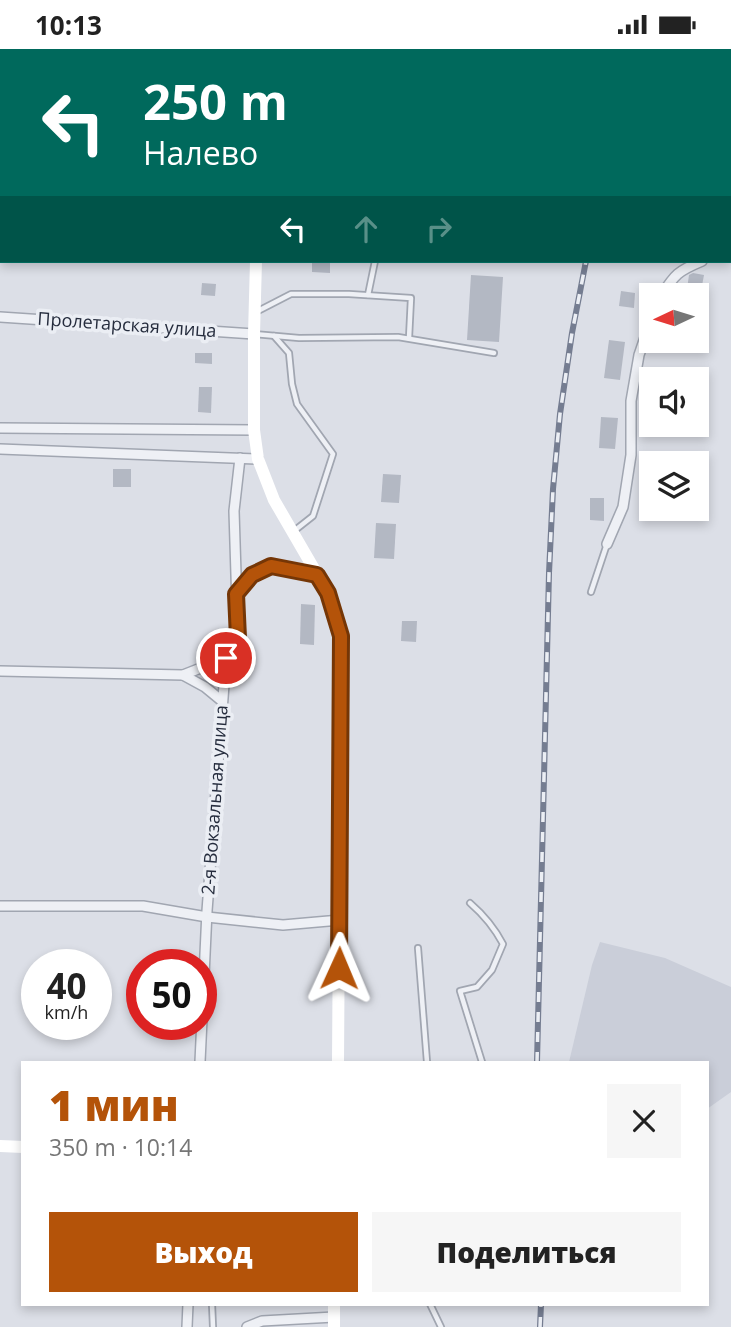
<!DOCTYPE html>
<html lang="ru">
<meta charset="utf-8">
<style>
body{margin:0;font-family:"Open Sans",sans-serif;background:#f6f6f6;color:#222;height:100vh;display:flex;flex-direction:column;font-size:26px;white-space:nowrap}
*{box-sizing:border-box;margin:0}
p{font-size:23px;color:#767676}
.icon{flex:none;width:38px;height:38px;fill:none;stroke:currentColor;stroke-width:2;stroke-linecap:round;stroke-linejoin:round}
.map{position:relative;flex:1;overflow:hidden}
.side{position:absolute;left:21px;top:1012px;width:688px;height:245px;display:flex;flex-direction:column;background:#fff;border-radius:0px;box-shadow:0 4px 10px #0003}
.side>*{flex:none}
.hud{position:absolute;left:0px;top:0px;width:732px;height:214px;box-shadow:0 4px 10px #0003;background:#00695c;color:#fff;overflow:hidden}
.needle{width:46px;rotate:266deg}
.tools{position:absolute;left:639px;top:234px;display:grid;gap:14px}
.tools a{display:grid;place-items:center;width:70px;height:70px;border-radius:0px;background:#fff;box-shadow:0 4px 10px #0003;font-size:35px}
.speed{position:absolute;left:21px;top:900px;display:flex;gap:14px;font-size:35px;font-weight:700;text-align:center}
.speed>*{display:grid;place-content:center;width:91px;height:91px;border-radius:50%;background:#fff;box-shadow:0 4px 10px #0003;line-height:1}
.speed small{font-size:18px;font-weight:400}
.speed .limit{border:10px solid #d22;background:#fff;color:#111}
.pin{position:absolute;display:grid;place-items:center;width:60px;height:60px;color:#fff;margin:-30px;border:4px solid #fff;border-radius:50%;box-shadow:0 2px 7px #0007}
.me{position:absolute;width:77px;margin:-38px;rotate:1deg;stroke-linejoin:round;filter:drop-shadow(0 0 5px #0008)}
.turn{display:flex;align-items:center;gap:24px;height:147px;padding:0 28px;font-size:32px}
.turn .icon{width:91px;height:91px;stroke-width:2.5}
.turn b{display:block;font-size:49px;line-height:60px}
.lanes{display:flex;align-items:center;height:66px;padding:0 28px;background:#0003;justify-content:center;gap:35px;direction:ltr}
.lanes .off{opacity:.35}
.round{display:grid;place-items:center;flex:none;width:74px;height:74px;border-radius:0px;background:#f6f6f6}
.summary{display:flex;align-items:center;justify-content:space-between;height:119px;padding:0 28px}
h1{font-size:42px;font-weight:800;line-height:52px;color:#b45309}
.action{display:flex;gap:14px;margin-top:auto;padding:14px 28px}
.action a{flex:1;height:80px;border-radius:0px;background:#b45309;color:#fff;font-size:28px;font-weight:800;line-height:80px;text-align:center}
.action a+a{background:#f6f6f6;color:#222}
.status{display:flex;justify-content:space-between;align-items:center;height:49px;padding:0 35px;background:#fff;direction:ltr}
.status svg{height:19px;fill:currentColor}
.map>svg:first-child{display:block}
.built{fill:#caced9}
.building{fill:#b3b8c3}
.lines{fill:none;stroke-linecap:round;stroke-linejoin:round}
.lane-casing{stroke:#a1a6b1;stroke-width:8}
.street-casing{stroke:#a1a6b1;stroke-width:12}
.lane{stroke:#eef0f5;stroke-width:4.5}
.street{stroke:#eef0f5;stroke-width:9}
.secondary{stroke:#fff;stroke-width:12}
.rail-casing{stroke:#757d91;stroke-width:6}
.rail{stroke:#ebeef4;stroke-width:3.5;stroke-dasharray:10;stroke-linecap:butt}
.route-casing{stroke:#753606;stroke-width:18}
.route{stroke:#b45309;stroke-width:12}
.labels{text-anchor:middle;stroke-width:7;stroke-linejoin:round;paint-order:stroke}
.street-label{font-size:18px;fill:#252c3d;stroke:#ebeef4}
</style>
<div class="status"><b>10:13</b><svg viewBox="0 0 49 12"><path d="M0 12V9h3v3zM5 12V6h3v6zM10 12V3h3v9zM15 12V0h3v12zM26 1h20v11H26zM47 4h2v5h-2z"/></svg></div>
<div class="map">
<svg width="731" height="1278" viewBox="0 0 731 1278">
<rect width="100%" height="100%" fill="#dcdfe7"/>
<!-- built -->
<path class="built" d="M600,893L665,909L731,938V1043L707,1060V1013H569L592,916Z"/>
<!-- building -->
<g class="building">
<path d="M312,212H330V224L312,223Z"/>
<path d="M693,224L704,226L700,247H686L689,226Z"/>
<path d="M471,226L503,228L499,293L467,291Z"/>
<path d="M202,234L216,235L215,247L201,246Z"/>
<path d="M621,242L635,244L634,259L619,257Z"/>
<path d="M609,291L625,293L620,331L604,329Z"/>
<path d="M195,304H212V315L195,314Z"/>
<path d="M199,338H212L211,364L198,363Z"/>
<path d="M601,368L618,369L615,400L599,399Z"/>
<rect x="113" y="420" width="18" height="18"/>
<path d="M383,425L401,426L399,454L381,453Z"/>
<path d="M590,449H604V472L590,471Z"/>
<path d="M376,474L396,475L394,510L374,509Z"/>
<path d="M301,555L315,556L314,596L300,595Z"/>
<path d="M402,572H417L416,593L401,592Z"/>
</g>
<g class="lines">
<defs>
<g id="lane">
<path d="M368,246L375,212"/>
<path d="M258,262L291,245H349L411,249L409,289"/>
<path d="M254,285L299,289L398,288L494,304"/>
<path d="M274,287L289,304L292,335L297,355L333,405L313,467L294,482"/>
<path d="M591,543L607,495"/>
<path d="M237,545L252,526L271,517L314,525"/>
<path d="M470,854C485,867 494,878 503,895L492,921L477,938L460,942L482,1013"/>
<path d="M418,899L427,1013"/>
<path d="M212,1255L213,1278"/>
<path d="M430,1255L441,1278"/>
</g>
<g id="street">
<path d="M0,48H2"/>
<path d="M0,143H2"/>
<path d="M0,169H2"/>
<path d="M730,189L731,188"/>
<path d="M661,247C675,225 678,222 702,212"/>
<path d="M0,268L254,285"/>
<path d="M0,379L254,381"/>
<path d="M0,400L258,410"/>
<path d="M607,495L623,458L631,406V352L639,306L651,271"/>
<path d="M0,622L183,626L226,609"/>
<path d="M183,626L205,638L222,652"/>
<path d="M0,857H143L207,868L283,876L340,871"/>
<path d="M200,1013L207,862L226,609L238,589L234,462L240,409"/>
<path d="M187,1278L188,1255"/>
<path d="M247,1278L262,1272L334,1268"/>
</g>
</defs>
<!-- lane casing -->
<use href="#lane" class="lane-casing"/>
<!-- street casing -->
<use href="#street" class="street-casing"/>
<!-- lane -->
<use href="#lane" class="lane"/>
<!-- street -->
<use href="#street" class="street"/>
<!-- secondary -->
<g class="secondary">
<path d="M264,2V0"/>
<path d="M256,212L254,285V381L258,410L274,451L328,544L341,587L338,1013"/>
<path d="M0,1097L23,1098"/>
<path d="M334,1278V1255"/>
</g>
<defs>
<g id="rail">
<path d="M653,2L654,0"/>
<path d="M537,1013L549,524L553,440L560,365L572,284L586,212"/>
<path d="M540,1278L541,1255"/>
</g>
</defs>
<!-- rail casing -->
<use href="#rail" class="rail-casing"/>
<!-- rail -->
<use href="#rail" class="rail"/>
</g>
<g class="lines">
<defs>
<path id="route" d="M226,609L238,589L236,545L252,526L271,517L317,526L328,544L341,587L339,919"/>
</defs>
<!-- route casing -->
<use href="#route" class="route-casing"/>
<!-- route -->
<use href="#route" class="route"/>
</g>
<g class="labels">
<!-- street labels -->
<g class="street-label">
<text transform="translate(127 276) rotate(4)" y="6">Пролетарская улица</text>
<text transform="translate(215 751) rotate(-86)" y="6">2-я Вокзальная улица</text>
</g>
</g>
</svg>
<div class="tools">
<a><svg class="needle" viewBox="-14 -14 28 28"><path d="M0-13l5 13h-10z" fill="#e53935"/><path d="M0 13l5-13h-10z" fill="#767676"/></svg></a>
<a><svg class="icon" aria-label="sound" viewBox="0 0 24 24"><path d="M4 9h4l5-4v14l-5-4H4zM17 9q2 3 0 6"/></svg></a>
<a><svg class="icon" aria-label="layers" viewBox="0 0 24 24"><path d="M12 4l9 5-9 5-9-5zM3 14l9 5 9-5"/></svg></a>
</div>
<div class="speed"><div>40<small>km/h</small></div><div class="limit">50</div></div>
<div class="pin" style="left:226px;top:609px;background:#d93025"><svg class="icon" aria-label="arrive" viewBox="0 0 24 24"><path d="M6 21V4h12l-3 4 3 4H6"/></svg></div>
<svg class="me" style="left:339px;top:919px" viewBox="-20 -20 40 40"><path d="M0-17L14 15 0 8-14 15z" fill="#b45309" stroke="#fff" stroke-width="4"/></svg>
<div class="hud">
<div class="turn"><svg class="icon" aria-label="left" viewBox="0 0 24 24"><path d="M17 20v-9H6M10 6l-5 5 5 5"/></svg><div><b>250 m</b>Налево</div></div>
<div class="lanes"><svg class="icon" aria-label="left" viewBox="0 0 24 24"><path d="M17 20v-9H6M10 6l-5 5 5 5"/></svg><svg class="icon off" aria-label="ahead" viewBox="0 0 24 24"><path d="M12 20V5M6 11l6-6 6 6"/></svg><svg class="icon off" aria-label="right" viewBox="0 0 24 24"><path d="M7 20v-9h11M14 6l5 5-5 5"/></svg></div>
</div>
<section class="side">
<div class="summary"><div><h1>1 мин</h1><p>350 m · 10:14</p></div><a class="round"><svg class="icon" aria-label="close" viewBox="0 0 24 24"><path d="M6 6l12 12M18 6L6 18"/></svg></a></div>
<div class="action"><a>Выход</a><a>Поделиться</a></div>
</section>
</div>
